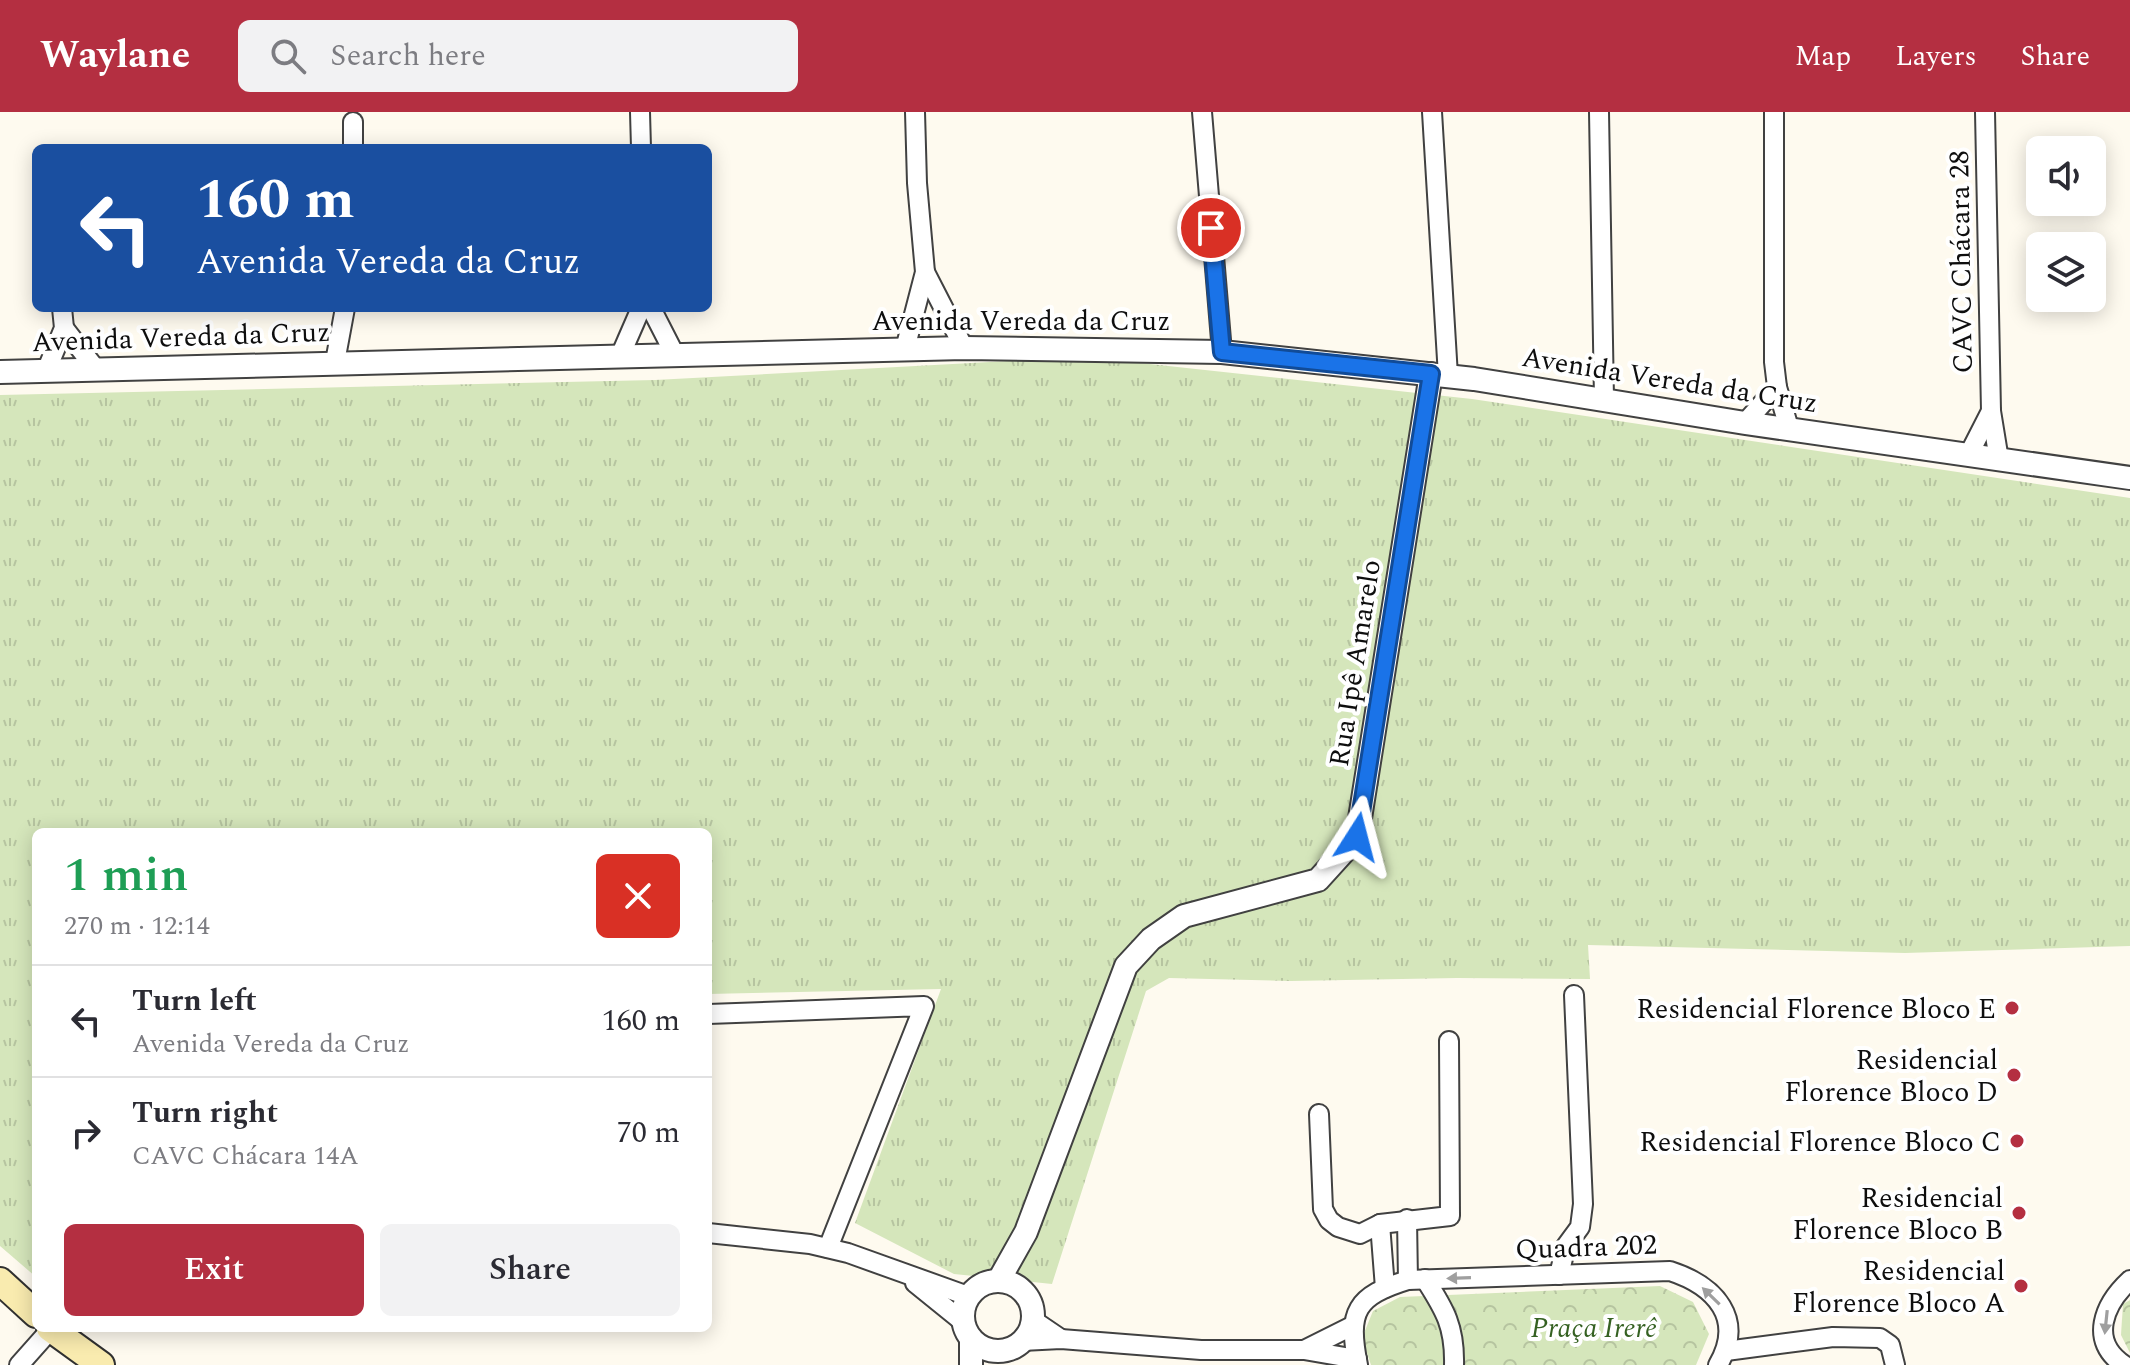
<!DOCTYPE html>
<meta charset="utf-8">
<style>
body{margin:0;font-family:Spectral,serif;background:#f2f2f3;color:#2b2b33;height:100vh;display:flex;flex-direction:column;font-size:30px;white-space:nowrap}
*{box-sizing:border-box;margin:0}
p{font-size:26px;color:#7c7c81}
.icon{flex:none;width:44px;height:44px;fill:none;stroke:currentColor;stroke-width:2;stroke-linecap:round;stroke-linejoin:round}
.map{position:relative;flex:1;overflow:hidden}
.drawer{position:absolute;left:32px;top:716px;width:680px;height:504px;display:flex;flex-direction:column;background:#fff;border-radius:12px;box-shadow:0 4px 20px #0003}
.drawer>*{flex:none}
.guide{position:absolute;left:32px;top:32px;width:680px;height:168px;border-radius:12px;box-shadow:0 4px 20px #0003;background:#1a4fa0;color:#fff;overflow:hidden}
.tools{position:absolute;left:2026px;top:24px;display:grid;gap:16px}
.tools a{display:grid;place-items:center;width:80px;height:80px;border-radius:12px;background:#fff;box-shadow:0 4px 20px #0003;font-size:40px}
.pin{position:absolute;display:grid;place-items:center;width:68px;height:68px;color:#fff;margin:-34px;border:4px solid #fff;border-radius:50%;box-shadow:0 2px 8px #0007}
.me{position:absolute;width:88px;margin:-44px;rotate:9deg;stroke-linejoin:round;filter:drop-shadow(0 0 6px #0008)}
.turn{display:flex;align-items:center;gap:28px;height:168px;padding:0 32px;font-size:36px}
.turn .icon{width:104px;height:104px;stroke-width:2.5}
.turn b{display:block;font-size:56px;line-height:68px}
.round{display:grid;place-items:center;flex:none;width:84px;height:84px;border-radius:12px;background:#f2f2f3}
.headline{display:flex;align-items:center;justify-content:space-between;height:136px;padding:0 32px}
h1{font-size:48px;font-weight:600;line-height:60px;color:#1e9e55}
.cta{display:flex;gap:16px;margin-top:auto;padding:16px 32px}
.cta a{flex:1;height:92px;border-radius:12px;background:#b42f41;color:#fff;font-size:32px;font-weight:600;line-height:92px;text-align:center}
.cta a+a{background:#f2f2f3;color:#2b2b33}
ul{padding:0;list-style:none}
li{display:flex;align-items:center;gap:24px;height:112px;padding:0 32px;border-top:2px solid #e1e1e2}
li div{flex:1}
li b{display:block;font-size:30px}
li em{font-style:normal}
header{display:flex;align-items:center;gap:48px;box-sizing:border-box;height:112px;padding:0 40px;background:#b42f41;color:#fff}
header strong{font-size:38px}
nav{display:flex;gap:44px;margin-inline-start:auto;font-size:28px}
.search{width:560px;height:72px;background:#f2f2f3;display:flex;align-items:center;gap:20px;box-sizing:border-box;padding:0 28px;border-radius:12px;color:#7c7c81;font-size:30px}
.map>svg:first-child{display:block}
.grass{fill:url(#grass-tufts)}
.park{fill:url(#park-crowns)}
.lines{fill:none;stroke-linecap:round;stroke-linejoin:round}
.minor-casing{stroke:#414141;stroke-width:22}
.tertiary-casing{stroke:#414141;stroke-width:26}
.secondary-casing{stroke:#303030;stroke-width:30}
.minor{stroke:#fff;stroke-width:18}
.tertiary{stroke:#fff;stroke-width:22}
.secondary{stroke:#f9ebaf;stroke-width:26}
.oneway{fill:#9f9f9f}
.route-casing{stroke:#114b97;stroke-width:20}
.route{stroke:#1a73e8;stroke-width:14}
.poi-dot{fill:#b42f41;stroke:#fff;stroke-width:3}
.labels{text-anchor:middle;stroke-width:8;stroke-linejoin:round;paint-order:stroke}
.street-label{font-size:28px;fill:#0e0e0e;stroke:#fff}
.poi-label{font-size:28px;fill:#0e0e0e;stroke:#fff;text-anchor:end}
.park-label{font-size:28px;font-style:italic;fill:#356122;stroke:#fff}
</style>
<header>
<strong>Waylane</strong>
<div class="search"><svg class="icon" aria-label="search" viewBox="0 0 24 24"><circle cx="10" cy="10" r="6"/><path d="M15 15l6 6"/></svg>Search here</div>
<nav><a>Map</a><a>Layers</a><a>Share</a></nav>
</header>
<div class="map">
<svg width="2130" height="1253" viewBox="0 0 2130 1253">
<defs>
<pattern id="grass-tufts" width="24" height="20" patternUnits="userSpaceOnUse" patternTransform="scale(2)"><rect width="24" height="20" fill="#d5e6bb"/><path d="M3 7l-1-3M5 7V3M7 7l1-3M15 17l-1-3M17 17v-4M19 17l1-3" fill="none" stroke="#b6c4a0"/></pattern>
<pattern id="park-crowns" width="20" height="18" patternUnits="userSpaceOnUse" patternTransform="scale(2)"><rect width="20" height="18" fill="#d5e6bb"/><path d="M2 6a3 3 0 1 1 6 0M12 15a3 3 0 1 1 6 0" fill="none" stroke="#b6c4a0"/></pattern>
</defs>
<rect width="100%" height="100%" fill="#fefaef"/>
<!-- grass -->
<path class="grass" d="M1085,245L1472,287L2130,386V834L1905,841L1588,833L1590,867L1457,866L1291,869L1169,866L1146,879L1052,1172L954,1162L855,1111L941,877L708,882V720H36V1165L0,1134V283L655,268Z"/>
<!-- park -->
<g class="park">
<path d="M1660,1174L1693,1190L1709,1222L1696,1253H1371L1362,1226L1373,1199L1400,1185Z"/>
<path d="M2130,1188V1241L2121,1223L2123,1192Z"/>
</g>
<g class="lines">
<defs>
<g id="minor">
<path d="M640,0L641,36"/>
<path d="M1202,0L1222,240"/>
<path d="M1432,0L1448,264"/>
<path d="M1599,0L1604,287"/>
<path d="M1774,0V250L1777,275L1789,316"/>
<path d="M1985,0L1991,299L1999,348"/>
<path d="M353,36V10"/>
<path d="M925,160L964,236"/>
<path d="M651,196L674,241"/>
<path d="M64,216L95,256"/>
<path d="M905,237L925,160L917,71L915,0"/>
<path d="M621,242L641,196"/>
<path d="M335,250L345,196"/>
<path d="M47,257L64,216L62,196"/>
<path d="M1745,311L1777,275"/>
<path d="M1968,344L1991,299"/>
<path d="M708,902L924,894L828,1136"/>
<path d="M1319,1002L1323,1097L1329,1108L1338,1115L1360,1122L1380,1112L1450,1104L1449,929"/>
<path d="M1407,1107L1408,1168"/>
<path d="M1380,1112L1385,1176"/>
<path d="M708,1121L810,1132L848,1141L968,1184"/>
<path d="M1559,1163L1566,1134L1580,1115L1583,1092L1574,883"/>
<path d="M1425,1167C1445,1198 1455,1215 1454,1253"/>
<path d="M915,1171L962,1209"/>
<path d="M1033,1208L1061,1227"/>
<path d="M1022,1229L1061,1227L1201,1238H1304L1357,1247"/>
<path d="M1304,1238L1354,1213"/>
<path d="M1726,1239L1833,1225L1880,1226L1890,1233L1895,1253"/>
<path d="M19,1253L51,1217"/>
<path d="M1358,1253C1347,1199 1356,1184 1408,1168L1670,1159C1716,1174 1745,1207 1718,1253"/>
<path d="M2124,1253C2088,1229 2104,1192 2130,1168"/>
</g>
<g id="tertiary">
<path d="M0,260L964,236L1222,240L1474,267L1745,311L2130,366"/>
<path d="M999,1168L1026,1120L1126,854L1151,827L1184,804L1318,768L1357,725L1431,262"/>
<circle cx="998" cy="1204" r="35"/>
<path d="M971,1227V1253"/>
</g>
<g id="secondary">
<path d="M0,1169L36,1202"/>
<path d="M50,1216L101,1253"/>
</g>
</defs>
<!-- minor casing -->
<use href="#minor" class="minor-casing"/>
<!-- tertiary casing -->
<use href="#tertiary" class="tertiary-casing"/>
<!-- secondary casing -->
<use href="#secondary" class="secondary-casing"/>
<!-- minor -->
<use href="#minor" class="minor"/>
<!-- tertiary -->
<use href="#tertiary" class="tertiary"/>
<!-- secondary -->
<use href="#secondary" class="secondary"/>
</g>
<!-- one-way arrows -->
<defs><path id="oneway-solid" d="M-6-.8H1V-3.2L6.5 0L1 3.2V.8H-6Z" transform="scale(2)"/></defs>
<g class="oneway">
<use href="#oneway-solid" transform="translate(1459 1166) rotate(178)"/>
<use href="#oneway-solid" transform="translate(1711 1184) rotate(-136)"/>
<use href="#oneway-solid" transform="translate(2106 1210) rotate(96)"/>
</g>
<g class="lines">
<defs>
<path id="route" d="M1211,116L1222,240L1431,262L1357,725"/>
</defs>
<!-- route casing -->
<use href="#route" class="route-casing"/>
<!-- route -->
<use href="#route" class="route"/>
</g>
<!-- markers -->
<g class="poi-dot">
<circle cx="2012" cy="896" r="8"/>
<circle cx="2014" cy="963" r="8"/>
<circle cx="2017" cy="1029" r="8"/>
<circle cx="2019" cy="1101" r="8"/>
<circle cx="2021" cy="1174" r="8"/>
</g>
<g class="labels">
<!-- street labels -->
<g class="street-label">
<text transform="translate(1960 150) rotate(-91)" y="10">CAVC Chácara 28</text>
<text x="1021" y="218">Avenida Vereda da Cruz</text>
<text transform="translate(181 224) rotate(-2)" y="10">Avenida Vereda da Cruz</text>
<text transform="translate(1670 267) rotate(9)" y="10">Avenida Vereda da Cruz</text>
<text transform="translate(1354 551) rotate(-81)" y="10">Rua Ipê Amarelo</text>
<text transform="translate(1586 1134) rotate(-2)" y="10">Quadra 202</text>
</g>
<!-- poi labels -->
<g class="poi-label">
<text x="1996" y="906">Residencial Florence Bloco E</text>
<text x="1998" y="957">Residencial<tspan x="1998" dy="32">Florence Bloco D</tspan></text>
<text x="2001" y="1039">Residencial Florence Bloco C</text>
<text x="2003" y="1095">Residencial<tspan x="2003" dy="32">Florence Bloco B</tspan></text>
<text x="2005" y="1168">Residencial<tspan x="2005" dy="32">Florence Bloco A</tspan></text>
</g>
<!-- park labels -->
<g class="park-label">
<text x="1594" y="1225">Praça Irerê</text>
</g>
</g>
</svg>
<div class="tools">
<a><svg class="icon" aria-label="sound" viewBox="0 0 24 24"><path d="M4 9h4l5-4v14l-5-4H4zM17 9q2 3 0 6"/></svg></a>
<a><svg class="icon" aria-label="layers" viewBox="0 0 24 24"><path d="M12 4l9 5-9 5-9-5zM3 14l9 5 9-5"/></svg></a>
</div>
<div class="pin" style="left:1211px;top:116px;background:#d93025"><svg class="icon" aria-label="arrive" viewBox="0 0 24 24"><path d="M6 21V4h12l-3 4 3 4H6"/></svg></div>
<svg class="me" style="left:1357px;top:725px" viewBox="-20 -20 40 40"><path d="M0-17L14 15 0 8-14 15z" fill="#1a73e8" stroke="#fff" stroke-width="4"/></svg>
<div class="guide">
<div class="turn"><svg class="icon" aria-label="left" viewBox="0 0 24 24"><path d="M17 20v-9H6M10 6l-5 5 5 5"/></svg><div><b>160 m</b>Avenida Vereda da Cruz</div></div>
</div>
<section class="drawer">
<div class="headline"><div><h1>1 min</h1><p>270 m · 12:14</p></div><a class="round" style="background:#d93025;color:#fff"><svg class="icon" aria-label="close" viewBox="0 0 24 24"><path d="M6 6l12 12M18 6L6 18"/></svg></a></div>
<ul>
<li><svg class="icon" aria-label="left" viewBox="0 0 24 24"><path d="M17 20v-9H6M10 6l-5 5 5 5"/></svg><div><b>Turn left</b><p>Avenida Vereda da Cruz</p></div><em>160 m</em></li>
<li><svg class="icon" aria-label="right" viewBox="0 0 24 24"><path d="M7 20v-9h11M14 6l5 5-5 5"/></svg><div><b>Turn right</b><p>CAVC Chácara 14A</p></div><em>70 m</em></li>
</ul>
<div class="cta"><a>Exit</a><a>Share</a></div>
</section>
</div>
